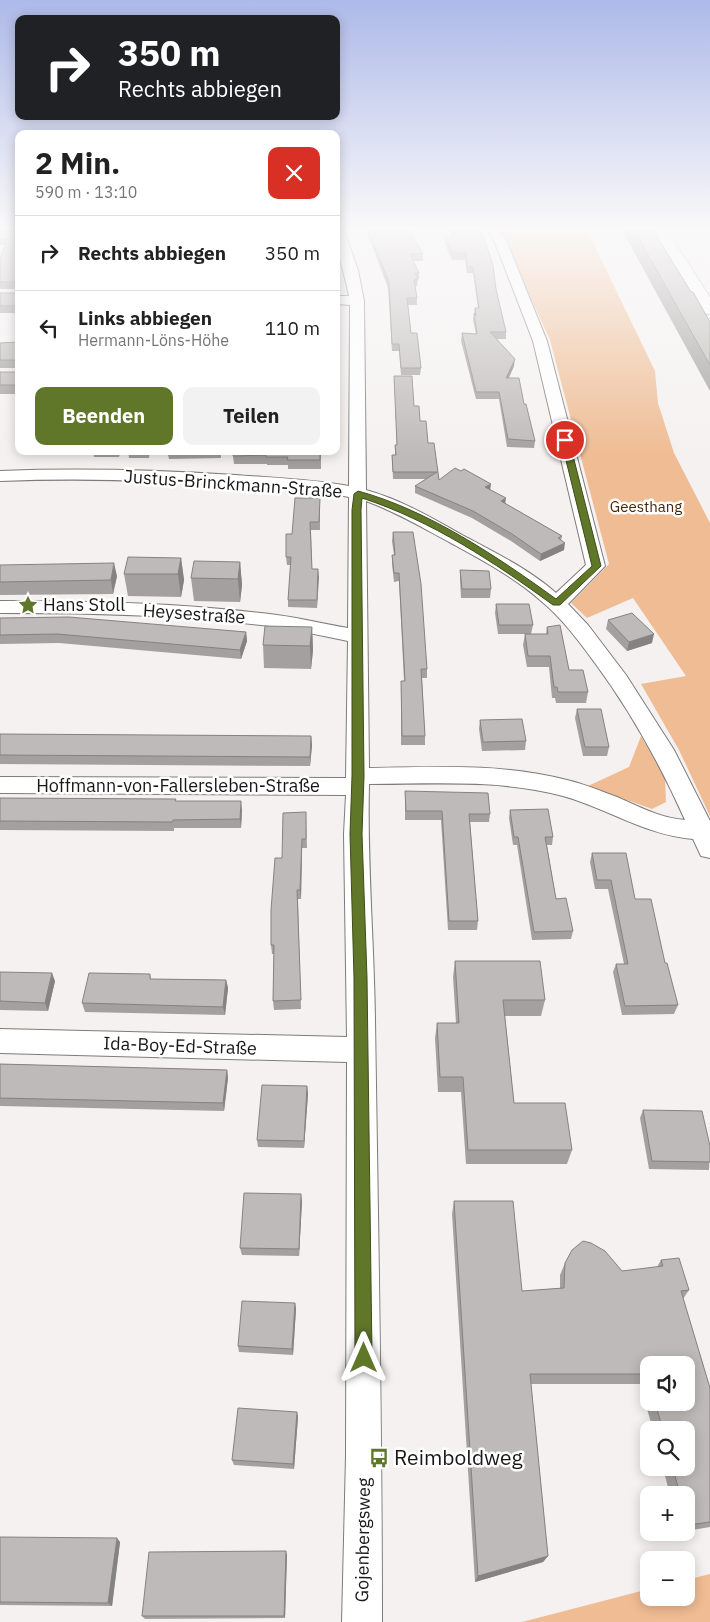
<!DOCTYPE html>
<html lang="de">
<meta charset="utf-8">
<style>
body{margin:0;font-family:"IBM Plex Sans",sans-serif;background:#f2f2f2;color:#222;height:100vh;display:flex;flex-direction:column;font-size:19px;white-space:nowrap}
*{box-sizing:border-box;margin:0}
p{font-size:16px;color:#767676}
.icon{flex:none;width:28px;height:28px;fill:none;stroke:currentColor;stroke-width:2;stroke-linecap:round;stroke-linejoin:round}
.map{position:relative;flex:1;overflow:hidden}
.sheet{position:absolute;left:15px;top:130px;width:325px;height:325px;display:flex;flex-direction:column;background:#fff;border-radius:10px;box-shadow:0 2px 12px #0003}
.sheet>*{flex:none}
.hud{position:absolute;left:15px;top:15px;width:325px;height:105px;border-radius:10px;box-shadow:0 2px 12px #0003;background:#202124;color:#fff;overflow:hidden}
.buttons{position:absolute;left:640px;top:1356px;display:grid;gap:10px}
.buttons a{display:grid;place-items:center;width:55px;height:55px;border-radius:10px;background:#fff;box-shadow:0 2px 12px #0003;font-size:25px}
.pin{position:absolute;display:grid;place-items:center;width:42px;height:42px;color:#fff;margin:-21px;border:2px solid #fff;border-radius:50%;box-shadow:0 1px 5px #0007}
.me{position:absolute;width:55px;margin:-28px;rotate:0deg;stroke-linejoin:round;filter:drop-shadow(0 0 4px #0008)}
.turn{display:flex;align-items:center;gap:18px;height:105px;padding:0 20px;font-size:22px}
.turn .icon{width:65px;height:65px;stroke-width:2.5}
.turn b{display:block;font-size:35px;line-height:42px}
.round{display:grid;place-items:center;flex:none;width:52px;height:52px;border-radius:10px;background:#f2f2f2}
.overview{display:flex;align-items:center;justify-content:space-between;height:85px;padding:0 20px}
h1{font-size:30px;font-weight:700;line-height:38px}
.action{display:flex;gap:10px;margin-top:auto;padding:10px 20px}
.action a{flex:1;height:58px;border-radius:10px;background:#607729;color:#fff;font-size:20px;font-weight:700;line-height:58px;text-align:center}
.action a+a{background:#f2f2f2;color:#222}
ul{padding:0;list-style:none}
li{display:flex;align-items:center;gap:15px;height:75px;padding:0 20px;border-top:1px solid #e0e0e0}
li div{flex:1}
li b{display:block;font-size:19px}
li em{font-style:normal}
.map>svg:first-child{display:block}
.green{fill:#efbc93}
.lines{fill:none;stroke-linecap:round;stroke-linejoin:round}
.street-casing{stroke:#7f7b7b;stroke-width:2}
.secondary-casing{stroke:#7f7b7b;stroke-width:1}
.street{fill:#fff;fill-rule:evenodd}
.secondary{fill:#fff;fill-rule:evenodd}
.wall{fill:#a3a09f;fill-rule:evenodd}
.shaded-wall{fill:#858282}
.building{fill:#bebab9;stroke:#858282}
.route{fill:#607729;stroke:#3e4d1b}
.labels{text-anchor:middle;stroke-width:5;stroke-linejoin:round;paint-order:stroke}
.far-park-label{font-size:15px;fill:#472708;stroke:#fff}
.street-label{font-size:18px;fill:#191717;stroke:#fff}
.poi-label{font-size:18px;fill:#191717;stroke:#fff;text-anchor:start}
.near-poi-label{font-size:21px;fill:#191717;stroke:#fff;text-anchor:start}
</style>
<div class="map">
<svg width="710" height="1622" viewBox="0 0 710 1622">
<rect width="100%" height="100%" fill="#f5f1f1"/>
<!-- green -->
<g class="green">
<path d="M500,230H587L655,371L658,403L674,453L710,523V816L679,750L641,684L686,676L633,598L587,618L571,603L609,564L550,340Z"/>
<path d="M641,736L665,778L666,802L652,809L588,786L629,767Z"/>
<path d="M710,1574V1622H522L649,1589V1598H686V1580Z"/>
</g>
<g class="lines">
<defs>
<g id="street">
<path d="M0,230H19V236L0,237Z"/>
<path d="M336,230H344L358,270L364,301L366,490C402,500 432,518 464,536C496,553 529,569 556,593L586,565L533,341L494,240L488,230H500L506,240L547,341L605,566L568,604L588,625L626,675L674,750L710,821V858L701,856L693,839C645,835 609,809 563,796C500,779 434,784 369,784C367,863 374,941 375,1020C378,1221 382,1421 382,1622H342L346,1456L347,1062L0,1053V1029L347,1037L344,834L346,795L0,793V777L346,778L348,641C324,636 300,631 277,627C185,615 93,613 0,613V601C93,601 185,603 277,615C301,618 324,624 348,628L349,497C311,489 273,488 235,486C157,480 79,478 0,481V471C79,468 157,470 235,475C273,478 311,479 349,486L350,305L336,304V296H349C345,275 336,252 336,230ZM366,501C396,512 423,528 451,543C482,560 514,577 540,600C562,618 578,640 595,663C631,712 660,764 685,820C660,818 640,807 617,797C601,791 584,784 567,780C500,763 438,767 369,768Z"/>
</g>
<path id="secondary" d="M653,230H667L710,297V315L704,313L702,310Z"/>
</defs>
<!-- street casing -->
<use href="#street" class="street-casing"/>
<!-- secondary casing -->
<use href="#secondary" class="secondary-casing"/>
<!-- street -->
<use href="#street" class="street"/>
<!-- secondary -->
<use href="#secondary" class="secondary"/>
</g>
<!-- wall -->
<g class="wall">
<path d="M366,230H409L423,254V261H413L419,273V279H418L417,286H415L417,298V305H408L411,333L421,368L420,375H401L399,351H392L388,288Z"/>
<path d="M449,230H479L496,289L506,332V339H497L514,366L509,378L524,404L535,441L534,448L507,447L499,399H476L461,341L462,333L476,334L473,320L474,313V314L475,308H478L473,273H467L465,260H452L445,244V238L450,237L451,235Z"/>
<path d="M622,230H653L691,292L710,322V391Z"/>
<path d="M18,232L19,289H0V259L5,245H0V236Z"/>
<rect x="0" y="293" width="19" height="20"/>
<path d="M19,342V394H0V372H18V368H0V343Z"/>
<path d="M394,376L414,406L428,443L439,480L490,490L506,504L562,536L561,540L564,550L540,561L511,541L472,518L415,493V486L426,479H393L392,455H395V445H397Z"/>
<path d="M93,451H121L119,457H94Z"/>
<path d="M128,451H150L149,458H129Z"/>
<path d="M167,451H221V458L169,459Z"/>
<path d="M321,451V469H288V465H267V464H234L233,456Z"/>
<path d="M320,506V530H311L312,569H318L317,608L288,607V600L291,565H287L286,557L292,534Z"/>
<path d="M393,532L427,669V678H422L425,736V745H401V681H404L399,581L394,582L392,564V555H394L392,541Z"/>
<path d="M181,558L184,580L181,597L128,596L124,574Z"/>
<path d="M240,562L242,585L240,602L194,601L191,578Z"/>
<path d="M0,565L117,576L113,594L0,595Z"/>
<path d="M460,570L491,589L490,598H461L460,579Z"/>
<path d="M496,604L533,625L531,634H498L495,613Z"/>
<path d="M0,618L246,632L247,641L241,659L59,643L0,644Z"/>
<path d="M608,620L652,643L627,651L606,629Z"/>
<path d="M312,627L313,650L311,669L264,668L263,645Z"/>
<path d="M547,627L569,670L588,692L586,703H556L555,698H552L549,667H527L523,645L525,634H546Z"/>
<path d="M577,709L609,747L607,756H583L575,718Z"/>
<path d="M480,720L526,741L525,750L482,751L479,729Z"/>
<path d="M0,734L311,736L312,745L310,766L0,764Z"/>
<path d="M405,791L490,814L489,822H470L478,921L477,930H448L441,820H405Z"/>
<path d="M0,798L176,801L242,810L241,828H174V831L0,830Z"/>
<path d="M510,810L553,837L552,845H547L556,899L573,931L571,939L532,940L517,845H513L509,818Z"/>
<path d="M306,812L307,848H302L301,899H298L301,1009L274,1010L273,1001L274,954H272L271,945L282,858Z"/>
<path d="M592,853L635,899L665,963L678,1005L674,1014L622,1015L613,972L616,964H624L608,889H595L590,862Z"/>
<path d="M455,961L545,1000L541,1016H505L514,1103L572,1150L567,1164H466L461,1092H438L435,1038L437,1023H456L453,977Z"/>
<path d="M0,972L55,981L48,1011L0,1010Z"/>
<path d="M150,974L151,979L226,980L228,988L225,1015L85,1012L82,1003Z"/>
<path d="M0,1064L227,1070L228,1078L224,1111L0,1106Z"/>
<path d="M307,1086L308,1094L304,1148L258,1147L257,1140Z"/>
<path d="M643,1110L710,1146L709,1170L649,1169L640,1118Z"/>
<path d="M302,1201L299,1256L242,1255L240,1248Z"/>
<path d="M454,1201L522,1291L560,1288V1275L565,1263L622,1271L657,1267L661,1260L689,1290L683,1299L710,1388V1527L686,1531V1495H670L663,1468H686V1430H653L640,1384H531L548,1556L543,1562L475,1582L452,1214ZM649,1365L686,1402H649Z"/>
<path d="M295,1303L296,1309L293,1355L239,1352L238,1346Z"/>
<path d="M297,1412L298,1417L294,1469L234,1465L232,1460Z"/>
<path d="M0,1537L120,1542L112,1606L0,1605Z"/>
<path d="M287,1555L285,1618L145,1619L142,1616Z"/>
</g>
<!-- shaded-wall -->
<g class="shaded-wall">
<path d="M515,359L514,366L505,385L506,378Z"/>
<path d="M491,484L490,491L485,487Z"/>
<path d="M506,498L505,505L501,501Z"/>
<path d="M565,543L564,550L540,561L541,554Z"/>
<path d="M181,558L184,580L181,597L178,574Z"/>
<path d="M240,562L242,585L240,602L238,579Z"/>
<path d="M114,563L117,576L113,594L111,580Z"/>
<path d="M318,569L319,577L317,608V600Z"/>
<path d="M312,627L313,650L311,669L310,646Z"/>
<path d="M246,632L247,641L241,659L240,650Z"/>
<path d="M654,634L652,643L627,651L629,642Z"/>
<path d="M311,736L312,745L310,766V757Z"/>
<path d="M241,801L242,810L241,828L240,819Z"/>
<path d="M302,839V848L301,899L300,890Z"/>
<path d="M52,973L55,981L48,1011L45,1003Z"/>
<path d="M226,980L228,988L225,1015L223,1007Z"/>
<path d="M227,1070L228,1078L224,1111L223,1103Z"/>
<path d="M307,1086L308,1094L304,1148V1141Z"/>
<path d="M301,1194L302,1201L299,1256V1249Z"/>
<path d="M295,1303L296,1309L293,1355L292,1349Z"/>
<path d="M297,1412L298,1417L294,1469L293,1464Z"/>
<path d="M117,1538L120,1542L112,1606L108,1603Z"/>
<path d="M286,1551L287,1555L285,1618L284,1616Z"/>
<path d="M548,1556L543,1562L475,1582L478,1576Z"/>
</g>
<!-- building -->
<g class="building">
<path d="M368,230H409L423,254H410L419,273H415L418,279L414,280L417,298H407L411,333H417L421,368H401L399,344H392L389,282Z"/>
<path d="M453,230H479L484,238L493,265L496,289L506,332H490L515,359L506,378H519L524,404H526L535,441L508,439L499,392H476L462,333L477,334L474,313L476,316L475,308H479L473,267H467L466,253H453L445,238L452,237L451,235L456,234Z"/>
<path d="M634,230H653L691,292H693L710,322V365Z"/>
<path d="M19,231V282H0V259L7,239H0V236L2,232H18Z"/>
<rect x="0" y="293" width="19" height="13"/>
<path d="M19,342V385H0V372H18V360H0V343Z"/>
<path d="M394,376H412L414,406H419L420,421H426L428,443H434L439,480L455,468L461,471L464,469L491,484L485,487L506,498L501,501L562,536L558,538L565,543L541,554L512,534L473,511L415,486L437,472H393L392,455H396L395,445H397Z"/>
<path d="M234,451H320V460H287L288,457H266V455L233,456Z"/>
<path d="M295,498H320L319,522H310L312,569H318L317,600H288L291,557H286V534H292Z"/>
<path d="M393,532H413L421,584L427,669H421L425,736H402L401,681H405L399,573H394L392,555H395Z"/>
<path d="M128,557L181,558L178,574H124Z"/>
<path d="M194,561L240,562L238,579L191,578Z"/>
<path d="M114,563L111,580L0,582V565Z"/>
<path d="M460,570L489,571L491,589H462Z"/>
<path d="M496,604H529L533,625H499Z"/>
<path d="M632,613L654,634L629,642L608,620Z"/>
<path d="M69,617L246,632L240,650L57,634L0,635V618Z"/>
<path d="M560,625L569,670H583L588,692H558L557,687H554L550,656H528L525,634H548L547,627Z"/>
<path d="M265,626L312,627L310,646L263,645Z"/>
<path d="M577,709H601L609,747H585Z"/>
<path d="M522,719L526,741L483,742L480,720Z"/>
<path d="M0,734L311,736L310,757L0,755Z"/>
<path d="M405,791L488,793L490,814H469L478,921H449L442,811H406Z"/>
<path d="M0,798L176,799L175,801H241L240,819L173,820L172,822L0,821Z"/>
<path d="M548,809L553,837H545L556,899L566,898L573,931L534,932L518,837H514L510,810Z"/>
<path d="M306,812V839H302L300,890H297L301,1000L273,1001L274,945H271V910L275,858H282L283,813Z"/>
<path d="M592,853H626L635,899H651L665,963H667L678,1005L625,1006L616,964H628L611,880H597Z"/>
<path d="M455,961H540L545,1000H503L514,1103H565L572,1150H468L463,1077H440L437,1023H459Z"/>
<path d="M0,972L52,973L45,1003L0,1001Z"/>
<path d="M89,973L150,974V979L226,980L223,1007L82,1003Z"/>
<path d="M0,1064L227,1070L223,1103L0,1098Z"/>
<path d="M262,1085L307,1086L304,1141L257,1140Z"/>
<path d="M643,1110L702,1111L710,1146V1162L652,1161Z"/>
<path d="M244,1193L301,1194L299,1249L240,1248Z"/>
<path d="M454,1201H513L522,1291L564,1288L565,1263L572,1250L583,1241L591,1243L605,1251L622,1271L663,1266L661,1260L679,1258L689,1290L681,1291L710,1388V1522L688,1525L686,1517V1495H680L673,1468H686V1430H663L655,1402H686V1365H649V1379L647,1374H530L548,1556L478,1576Z"/>
<path d="M242,1301L295,1303L292,1349L238,1346Z"/>
<path d="M238,1408L297,1412L293,1464L232,1460Z"/>
<path d="M0,1537L117,1538L108,1603L0,1602Z"/>
<path d="M286,1551L284,1616H142L149,1552Z"/>
</g>
<!-- sky -->
<linearGradient id="sky" x2="0" y2="1"><stop stop-color="#adb9e8"/><stop offset="0.5" stop-color="#faf9f9"/><stop offset="1" stop-color="#faf9f9" stop-opacity="0"/></linearGradient>
<rect width="710" height="457" fill="url(#sky)"/>
<!-- route -->
<path class="route" d="M563,438L569,440L601,566L560,605H553C494,562 432,521 362,498L361,510L364,776L362,834L367,978L372,1358L369,1363L364,1366L358,1363L355,1358L354,978L350,834L352,776V510L354,494L358,491C428,510 498,557 556,599L592,566L561,440Z"/>
<!-- icons -->
<defs>
<symbol id="sight-bare" viewBox="-9 -9 18 18"><path d="M0-6L1.8-2.2L6-1.7L2.9 1.2L3.7 5.4L0 3.3L-3.7 5.4L-2.9 1.2L-6-1.7L-1.8-2.2Z" fill="#607729" stroke="#fff" stroke-width="2.5" paint-order="stroke"/></symbol>
<symbol id="bus-bare" viewBox="-9 -9 18 18"><path d="M-5-6H5V4H4V6H2V4H-2V6H-4V4H-5ZM-3.5-4V0h7V-4ZM-3.5 1.2v1.5H-2V1.2ZM2 1.2v1.5H3.5V1.2Z" fill="#607729" stroke="#fff" stroke-width="2.5" paint-order="stroke"/></symbol>
</defs>
<g fill-rule="evenodd">
<use href="#sight-bare" x="14" y="591" width="28" height="28"/>
<use href="#bus-bare" x="365" y="1444" width="28" height="28"/>
</g>
<g class="labels">
<!-- far-park labels -->
<g class="far-park-label">
<text x="646" y="512">Geesthang</text>
</g>
<!-- street labels -->
<g class="street-label">
<text transform="translate(233 484) rotate(4)" y="6">Justus-Brinckmann-Straße</text>
<text transform="translate(194 614) rotate(4)" y="6">Heysestraße</text>
<text x="178" y="792">Hoffmann-von-Fallersleben-Straße</text>
<text transform="translate(180 1046) rotate(2)" y="6">Ida-Boy-Ed-Straße</text>
<text transform="translate(363 1540) rotate(-89)" y="6">Gojenbergsweg</text>
</g>
<!-- poi labels -->
<g class="poi-label">
<text x="43" y="611">Hans Stoll</text>
</g>
<!-- near-poi labels -->
<g class="near-poi-label">
<text x="394" y="1465">Reimboldweg</text>
</g>
</g>
</svg>
<div class="buttons">
<a><svg class="icon" aria-label="sound" viewBox="0 0 24 24"><path d="M4 9h4l5-4v14l-5-4H4zM17 9q2 3 0 6"/></svg></a>
<a><svg class="icon" aria-label="search" viewBox="0 0 24 24"><circle cx="10" cy="10" r="6"/><path d="M15 15l6 6"/></svg></a>
<a>+</a>
<a>−</a>
</div>
<div class="pin" style="left:565px;top:440px;background:#d93025"><svg class="icon" aria-label="arrive" viewBox="0 0 24 24"><path d="M6 21V4h12l-3 4 3 4H6"/></svg></div>
<svg class="me" style="left:364px;top:1358px" viewBox="-20 -20 40 40"><path d="M0-17L14 15 0 8-14 15z" fill="#607729" stroke="#fff" stroke-width="4"/></svg>
<div class="hud">
<div class="turn"><svg class="icon" aria-label="right" viewBox="0 0 24 24"><path d="M7 20v-9h11M14 6l5 5-5 5"/></svg><div><b>350 m</b>Rechts abbiegen</div></div>
</div>
<section class="sheet">
<div class="overview"><div><h1>2 Min.</h1><p>590 m · 13:10</p></div><a class="round" style="background:#d93025;color:#fff"><svg class="icon" aria-label="close" viewBox="0 0 24 24"><path d="M6 6l12 12M18 6L6 18"/></svg></a></div>
<ul>
<li><svg class="icon" aria-label="right" viewBox="0 0 24 24"><path d="M7 20v-9h11M14 6l5 5-5 5"/></svg><div><b>Rechts abbiegen</b></div><em>350 m</em></li>
<li><svg class="icon" aria-label="left" viewBox="0 0 24 24"><path d="M17 20v-9H6M10 6l-5 5 5 5"/></svg><div><b>Links abbiegen</b><p>Hermann-Löns-Höhe</p></div><em>110 m</em></li>
</ul>
<div class="action"><a>Beenden</a><a>Teilen</a></div>
</section>
</div>
